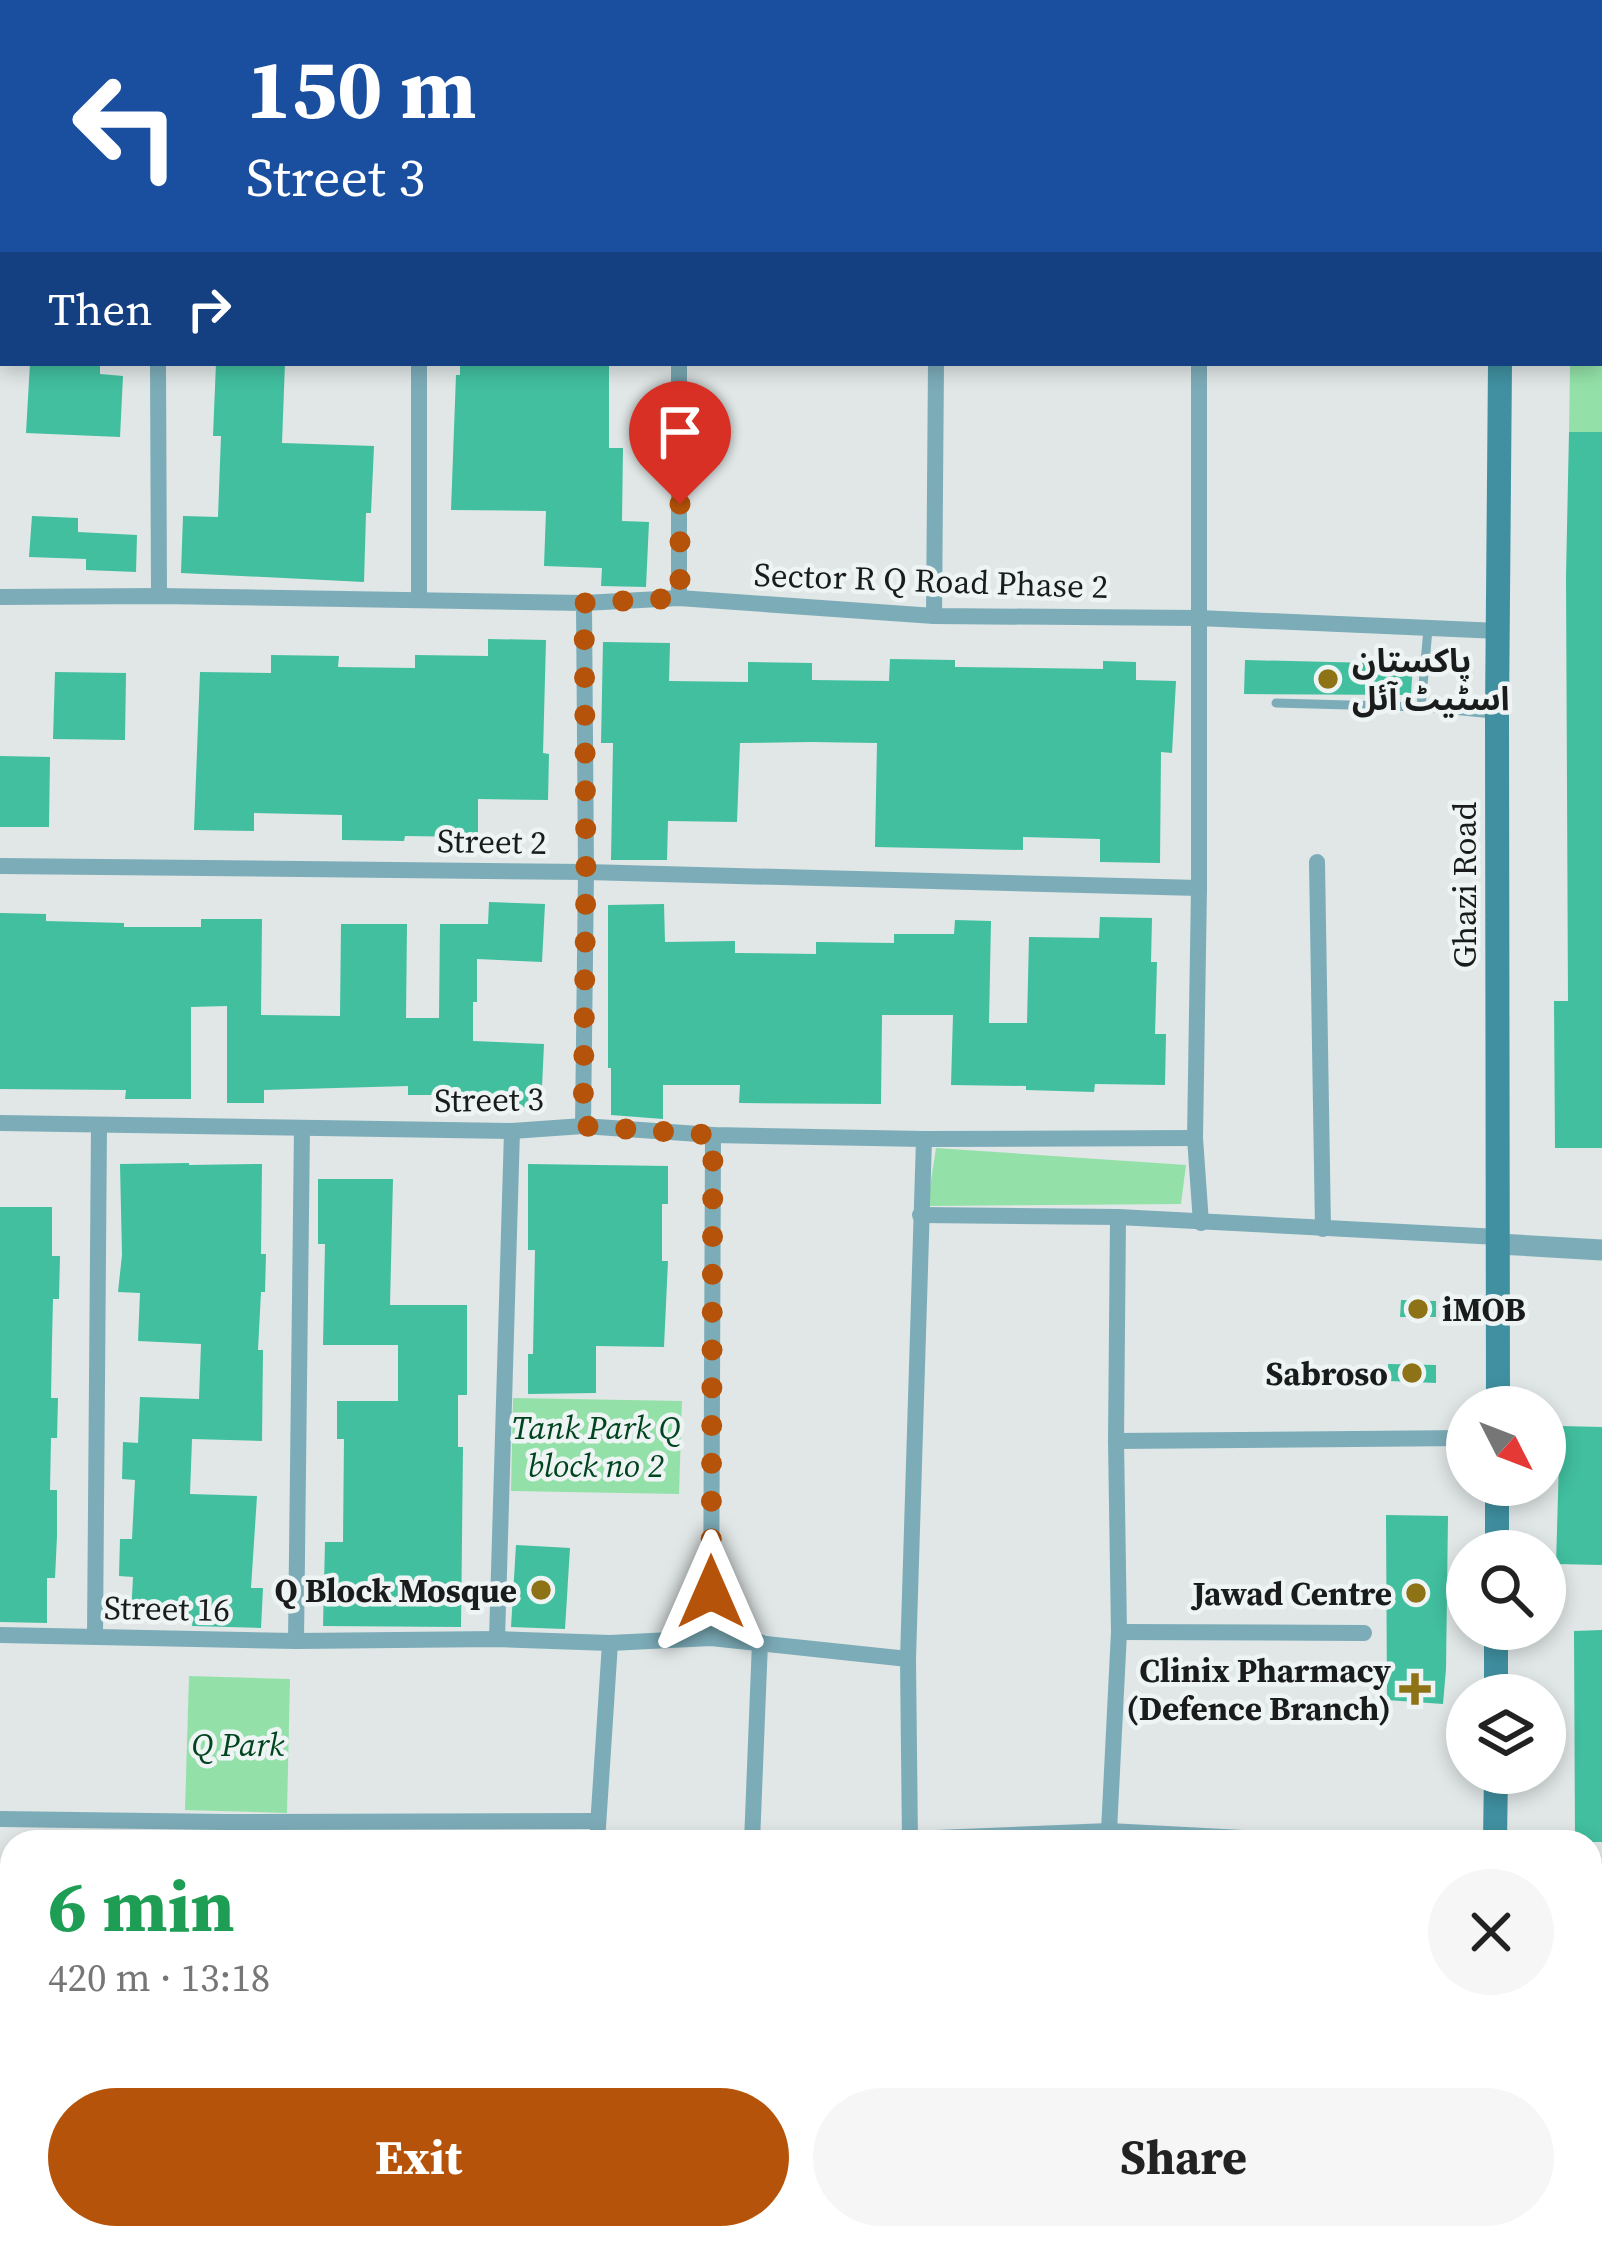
<!DOCTYPE html>
<meta charset="utf-8">
<style>
body{margin:0;font-family:"Source Serif 4","Noto Sans Arabic",serif;background:#f6f6f6;color:#222;height:100vh;display:flex;flex-direction:column;font-size:45px;white-space:nowrap}
*{box-sizing:border-box;margin:0}
p{font-size:39px;color:#767676}
.icon{flex:none;width:66px;height:66px;fill:none;stroke:currentColor;stroke-width:2;stroke-linecap:round;stroke-linejoin:round}
.map{position:relative;flex:1;overflow:hidden}
.side{position:absolute;left:0px;top:1830px;width:1602px;height:420px;display:flex;flex-direction:column;background:#fff;border-radius:36px 36px 0 0;box-shadow:0 6px 18px #0003}
.side>*{flex:none}
.banner{position:absolute;left:0px;top:0px;width:1602px;height:366px;box-shadow:0 6px 18px #0003;background:#1a4fa0;color:#fff;overflow:hidden}
.needle{width:78px;rotate:132deg}
.tools{position:absolute;left:1446px;top:1386px;display:grid;gap:24px}
.tools a{display:grid;place-items:center;width:120px;height:120px;border-radius:50%;background:#fff;box-shadow:0 6px 18px #0003;font-size:60px}
.pin{position:absolute;display:grid;place-items:center;width:102px;height:102px;color:#fff;margin:-123px -51px;border-radius:50% 50% 50% 0;rotate:-45deg;box-shadow:0 0 12px #0007}
.pin .icon{rotate:45deg}
.me{position:absolute;width:132px;margin:-66px;rotate:0deg;stroke-linejoin:round;filter:drop-shadow(0 0 9px #0008)}
.turn{display:flex;align-items:center;gap:42px;height:252px;padding:0 48px;font-size:54px}
.turn .icon{width:156px;height:156px;stroke-width:2.5}
.turn b{display:block;font-size:84px;line-height:102px}
.then{display:flex;align-items:center;height:114px;padding:0 48px;background:#0003;gap:24px;font-size:45px}
.round{display:grid;place-items:center;flex:none;width:126px;height:126px;border-radius:63px;background:#f6f6f6}
.head{display:flex;align-items:center;justify-content:space-between;height:204px;padding:0 48px}
h1{font-size:72px;font-weight:700;line-height:90px;color:#1e9e55}
.button{display:flex;gap:24px;margin-top:auto;padding:24px 48px}
.button a{flex:1;height:138px;border-radius:72px;background:#b45309;color:#fff;font-size:48px;font-weight:700;line-height:138px;text-align:center}
.button a+a{background:#f6f6f6;color:#222}
.map>svg:first-child{display:block}
.green{fill:#93e1a8}
.building{fill:#41bf9f}
.lines{fill:none;stroke-linecap:round;stroke-linejoin:round}
.service{stroke:#7cacb8;stroke-width:9}
.minor{stroke:#7cacb8;stroke-width:16}
.tertiary{stroke:#7cacb8;stroke-width:21}
.secondary{stroke:#4090a1;stroke-width:24}
.route{stroke:#b45309;stroke-width:21;stroke-dasharray:0 37.8}
.poi-dot{fill:#8e7216;stroke:#edf4f3;stroke-width:4.5}
.labels{text-anchor:middle;stroke-width:9;stroke-linejoin:round;paint-order:stroke}
.street-label{font-size:33px;fill:#1a1c1c;stroke:#edf4f3}
.poi-label{font-size:33px;font-weight:bold;fill:#1a1c1c;stroke:#edf4f3;text-anchor:end}
.park-label{font-size:33px;font-style:italic;fill:#00451f;stroke:#edf4f3}
</style>
<div class="map">
<svg width="1602" height="2250" viewBox="0 0 1602 2250">
<rect width="100%" height="100%" fill="#e0e7e6"/>
<!-- green -->
<g class="green">
<path d="M1570,365H1602V432H1569Z"/>
<path d="M936,1148L1186,1165L1181,1204L927,1206Z"/>
<path d="M513,1398L682,1401L679,1494L511,1491Z"/>
<path d="M189,1676L290,1679L287,1813L185,1810Z"/>
</g>
<!-- building -->
<g class="building">
<path d="M30,363H100V374L123,376L120,437L26,433Z"/>
<path d="M216,363H285L282,443L374,446L371,513H366L364,582L181,573L183,516L218,517L221,436H213Z"/>
<path d="M460,363H609V448H623L622,521L649,522L646,587L601,586L602,568L544,566L546,511L451,510L456,375H460Z"/>
<path d="M1569,432H1602V1148H1555L1554,1001H1568L1566,576Z"/>
<path d="M32,516L78,518V532L137,535L136,572L86,570V559L29,557Z"/>
<path d="M488,639L546,640L543,753L549,754L548,800L478,799V837L405,836L404,841L342,840V815L254,813V831L194,830L200,672L271,673V655L339,656L338,667L415,668V655L488,656Z"/>
<path d="M603,642L670,643L669,681L748,682V662L812,663V680L889,681L890,659L955,660V667L1103,669V661L1136,662V680L1176,681L1172,753L1161,752L1160,863L1100,862V839L1023,837V850L875,847L877,743L811,742L740,743L737,822L668,821L667,860H611L613,743H601Z"/>
<path d="M1245,660L1413,664L1411,695L1244,694Z"/>
<path d="M55,672L126,673L125,740L53,739Z"/>
<path d="M0,756L50,757L49,827H0Z"/>
<path d="M489,902L545,904L542,962L477,959V1002H473V1041L544,1044L541,1108L479,1105V1095H408V1086L264,1090V1103H227V1006L191,1007V1099H125L126,1090L0,1089V913L46,914V921L124,923V927H201V919H262L261,1015L340,1016L341,924H407L406,1018H439L440,924H488Z"/>
<path d="M664,904L665,942L735,941V953L816,954V942L894,943V934H954L955,920L991,921L989,1023H1027L1029,937L1099,938L1100,917L1152,918L1151,962H1157L1155,1034H1166L1165,1085L1095,1084L1094,1092L1026,1090V1086L951,1085L953,1015H882L881,1104L739,1103L740,1085H663V1119L611,1115V1068H608V905Z"/>
<path d="M189,1163V1165L262,1164L261,1254H266L265,1292H261L258,1350H263L262,1441L192,1439L190,1494L257,1496L251,1588H263L261,1628L192,1626L193,1617L131,1615L133,1577L119,1576L120,1539H132L135,1480L122,1479L123,1442L138,1443L140,1397L199,1399L201,1344L138,1341L140,1293L118,1292L122,1255L120,1164Z"/>
<path d="M528,1164L668,1166V1204H662V1261H668L664,1347L596,1346V1393L528,1394V1354H533L535,1250H528Z"/>
<path d="M318,1179H393L390,1305H467V1395H458V1447H463L461,1627L323,1626L325,1542H343L344,1439H337V1401H398V1345H323L325,1244H318Z"/>
<path d="M0,1207H52V1256H60L59,1299H53L52,1341L51,1398H58L57,1438H51L50,1490H57V1536L55,1578H47V1623L0,1622Z"/>
<path d="M1401,1300L1436,1301V1317H1400Z"/>
<path d="M1388,1364L1436,1365V1383L1389,1381Z"/>
<path d="M1560,1426L1602,1427V1565L1556,1564Z"/>
<path d="M1386,1515L1448,1516L1446,1669L1443,1704L1387,1700Z"/>
<path d="M516,1545L570,1548L565,1629L511,1627Z"/>
<path d="M1602,1630V1842H1575L1574,1631Z"/>
</g>
<g class="lines">
<!-- service -->
<g class="service">
<path d="M1428,629L1421,707L1493,714"/>
<path d="M1276,703L1421,707"/>
</g>
<!-- minor -->
<g class="minor">
<path d="M157,0V3"/>
<path d="M418,0V3"/>
<path d="M679,0V3"/>
<path d="M939,3V0"/>
<path d="M1200,3V0"/>
<path d="M158,363L159,596"/>
<path d="M419,363V600"/>
<path d="M679,363V598"/>
<path d="M1199,363V888L1195,1138L1201,1223"/>
<path d="M0,597L159,596L584,603L679,598L934,616L1198,618L1499,631"/>
<path d="M934,616L936,363"/>
<path d="M1317,862L1323,1229"/>
<path d="M0,866L586,872L1199,888"/>
<path d="M0,1123L512,1131L583,1126L713,1135L924,1139L1195,1138"/>
<path d="M583,1126L586,872L584,603"/>
<path d="M920,1215L1118,1217L1498,1237"/>
<path d="M1116,1441L1467,1438"/>
<path d="M1119,1632L1364,1633"/>
<path d="M0,1635L296,1641L497,1639L610,1643L711,1638L908,1659"/>
<path d="M95,1636L99,1126"/>
<path d="M711,1638L713,1135"/>
<path d="M497,1639L512,1131"/>
<path d="M296,1641L302,1128"/>
<path d="M0,1819L225,1822L597,1821"/>
<path d="M1109,1831L1119,1632L1116,1441L1118,1217"/>
<path d="M910,1839L1109,1831L1322,1842"/>
<path d="M597,1842L610,1643"/>
<path d="M752,1842L760,1642"/>
<path d="M910,1842L908,1659L924,1139"/>
<path d="M544,2238V2250"/>
<path d="M1149,2238L1206,2250"/>
<path d="M52,2250V2238"/>
<path d="M221,2250V2238"/>
<path d="M391,2250V2238"/>
<path d="M597,2250V2238"/>
<path d="M1378,2250L1379,2238"/>
</g>
<!-- tertiary -->
<path class="tertiary" d="M1499,1244L1602,1250"/>
<!-- secondary -->
<g class="secondary">
<path d="M1501,3V0"/>
<path d="M1498,1407L1497,714L1500,363"/>
<path d="M1497,1551V1485"/>
<path d="M1496,1695V1629"/>
<path d="M1495,1842L1496,1773"/>
<path d="M1489,2250V2238"/>
</g>
</g>
<g class="lines">
<!-- route -->
<path class="route" d="M680,504V598L584,603L586,872L583,1126L713,1135L711,1592"/>
</g>
<!-- markers -->
<g class="poi-dot">
<circle cx="1328" cy="679" r="12"/>
<circle cx="1418" cy="1309" r="12"/>
<circle cx="1412" cy="1373" r="12"/>
<circle cx="541" cy="1590" r="12"/>
<circle cx="1416" cy="1593" r="12"/>
<path d="M1409 1671h12v12h12v12h-12v12h-12v-12h-12v-12h12z"/>
</g>
<g class="labels">
<!-- street labels -->
<g class="street-label">
<text transform="translate(931 580) rotate(2)" y="12">Sector R Q Road Phase 2</text>
<text transform="translate(492 841) rotate(1)" y="12">Street 2</text>
<text transform="translate(1464 885) rotate(-90)" y="12">Ghazi Road</text>
<text transform="translate(489 1099) rotate(-1)" y="12">Street 3</text>
<text transform="translate(167 1608) rotate(1)" y="12">Street 16</text>
</g>
<!-- poi labels -->
<g class="poi-label">
<text x="1352" y="672" text-anchor="start">پاکستان<tspan x="1352" dy="38">اسٹیٹ آئل</tspan></text>
<text x="1442" y="1321" text-anchor="start">iMOB</text>
<text x="1388" y="1385">Sabroso</text>
<text x="517" y="1602">Q Block Mosque</text>
<text x="1392" y="1605">Jawad Centre</text>
<text x="1391" y="1682">Clinix Pharmacy<tspan x="1391" dy="38">(Defence Branch)</tspan></text>
</g>
<!-- park labels -->
<g class="park-label">
<text x="596" y="1439">Tank Park Q<tspan x="596" dy="38">block no 2</tspan></text>
<text x="238" y="1756">Q Park</text>
</g>
</g>
</svg>
<div class="tools">
<a><svg class="needle" viewBox="-14 -14 28 28"><path d="M0-13l5 13h-10z" fill="#e53935"/><path d="M0 13l5-13h-10z" fill="#767676"/></svg></a>
<a><svg class="icon" aria-label="search" viewBox="0 0 24 24"><circle cx="10" cy="10" r="6"/><path d="M15 15l6 6"/></svg></a>
<a><svg class="icon" aria-label="layers" viewBox="0 0 24 24"><path d="M12 4l9 5-9 5-9-5zM3 14l9 5 9-5"/></svg></a>
</div>
<div class="pin" style="left:680px;top:504px;background:#d93025"><svg class="icon" aria-label="arrive" viewBox="0 0 24 24"><path d="M6 21V4h12l-3 4 3 4H6"/></svg></div>
<svg class="me" style="left:711px;top:1592px" viewBox="-20 -20 40 40"><path d="M0-17L14 15 0 8-14 15z" fill="#b45309" stroke="#fff" stroke-width="4"/></svg>
<div class="banner">
<div class="turn"><svg class="icon" aria-label="left" viewBox="0 0 24 24"><path d="M17 20v-9H6M10 6l-5 5 5 5"/></svg><div><b>150 m</b>Street 3</div></div>
<div class="then">Then<svg class="icon" aria-label="right" viewBox="0 0 24 24"><path d="M7 20v-9h11M14 6l5 5-5 5"/></svg></div>
</div>
<section class="side">
<div class="head"><div><h1>6 min</h1><p>420 m · 13:18</p></div><a class="round"><svg class="icon" aria-label="close" viewBox="0 0 24 24"><path d="M6 6l12 12M18 6L6 18"/></svg></a></div>
<div class="button"><a>Exit</a><a>Share</a></div>
</section>
</div>
